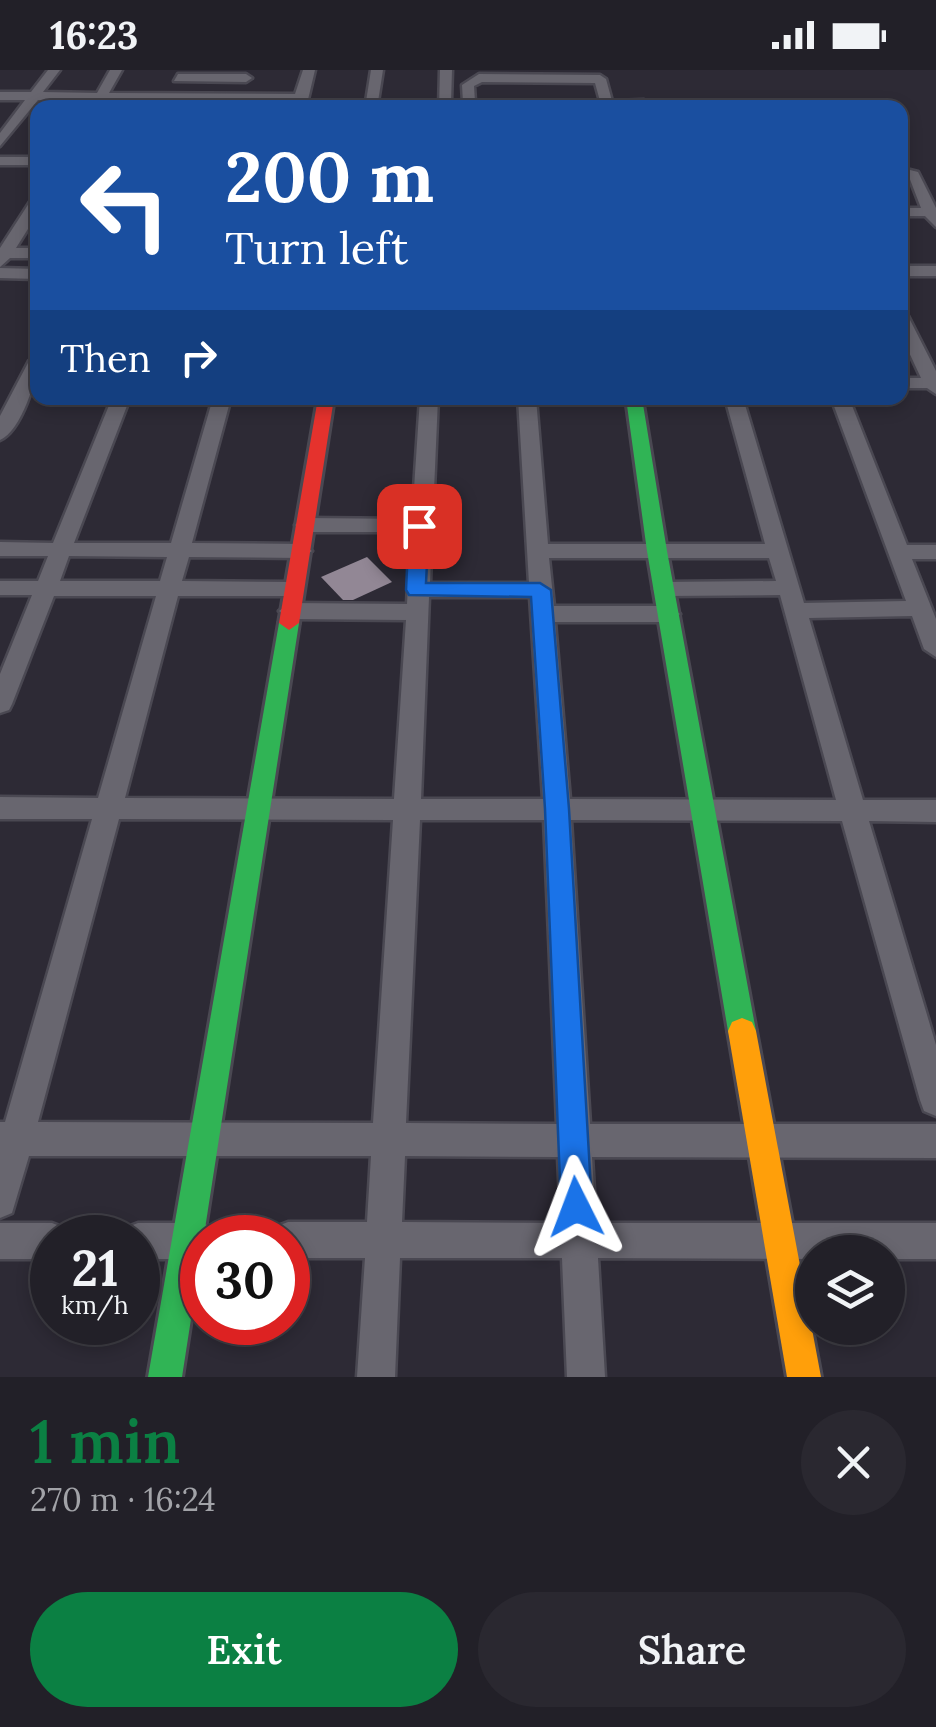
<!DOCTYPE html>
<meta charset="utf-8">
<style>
body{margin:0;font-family:Lora,serif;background:#2a2830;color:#f1f3f6;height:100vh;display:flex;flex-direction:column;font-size:38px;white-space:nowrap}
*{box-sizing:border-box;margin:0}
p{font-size:32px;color:#a2a3a8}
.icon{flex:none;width:55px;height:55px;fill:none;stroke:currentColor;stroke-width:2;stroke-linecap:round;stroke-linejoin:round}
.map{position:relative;height:1307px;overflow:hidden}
.sheet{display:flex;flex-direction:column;background:#222028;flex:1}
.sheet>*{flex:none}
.guide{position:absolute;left:30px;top:30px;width:878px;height:305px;border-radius:20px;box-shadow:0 5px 15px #0003,0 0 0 2px #3f3e45;background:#1a4fa0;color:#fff;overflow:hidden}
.buttons{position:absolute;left:795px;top:1165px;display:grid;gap:20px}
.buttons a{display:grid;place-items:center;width:110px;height:110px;border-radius:50%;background:#222028;box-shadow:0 5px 15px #0003,0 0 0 2px #3f3e45;font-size:50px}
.speed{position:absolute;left:30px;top:1145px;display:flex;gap:20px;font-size:50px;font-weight:700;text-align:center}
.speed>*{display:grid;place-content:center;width:130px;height:130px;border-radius:50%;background:#222028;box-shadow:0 5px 15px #0003,0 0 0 2px #3f3e45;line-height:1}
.speed small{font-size:25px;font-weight:400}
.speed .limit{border:15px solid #d22;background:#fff;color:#111}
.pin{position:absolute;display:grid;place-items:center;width:85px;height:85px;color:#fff;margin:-42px;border-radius:20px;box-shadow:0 5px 15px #0006}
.me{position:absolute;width:110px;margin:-55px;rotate:357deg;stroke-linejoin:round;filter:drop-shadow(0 0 8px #0008)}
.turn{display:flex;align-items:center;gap:35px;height:210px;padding:0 30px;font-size:45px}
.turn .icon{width:130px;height:130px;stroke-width:2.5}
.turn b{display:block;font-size:70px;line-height:85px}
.then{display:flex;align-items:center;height:95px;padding:0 30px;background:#0003;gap:20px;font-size:38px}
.round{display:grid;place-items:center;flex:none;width:105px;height:105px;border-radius:52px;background:#2a2830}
.overview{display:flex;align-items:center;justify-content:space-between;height:170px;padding:0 30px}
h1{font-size:60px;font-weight:600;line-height:75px;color:#0b8043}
.button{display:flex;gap:20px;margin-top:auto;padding:20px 30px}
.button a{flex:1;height:115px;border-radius:60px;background:#0b8043;color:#fff;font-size:40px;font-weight:600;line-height:115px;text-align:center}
.button a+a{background:#2a2830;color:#f1f3f6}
.status{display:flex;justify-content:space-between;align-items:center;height:70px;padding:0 50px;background:#222028;direction:ltr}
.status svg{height:28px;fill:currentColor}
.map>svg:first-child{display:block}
.building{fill:#928795}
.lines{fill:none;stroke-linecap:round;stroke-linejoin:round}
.street-casing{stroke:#4a4852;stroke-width:5}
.fast-casing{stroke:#4a4852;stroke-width:6}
.slow-casing{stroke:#4a4852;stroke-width:6}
.jam-casing{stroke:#4a4852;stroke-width:6}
.street{fill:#68666f;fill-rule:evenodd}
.fast{fill:#30b455;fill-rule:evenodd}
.slow{fill:#ff9f0a;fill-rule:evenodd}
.jam{fill:#e5322d;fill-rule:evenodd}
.route{fill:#1a73e8;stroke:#114b97;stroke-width:2.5}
</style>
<div class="status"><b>16:23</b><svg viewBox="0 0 49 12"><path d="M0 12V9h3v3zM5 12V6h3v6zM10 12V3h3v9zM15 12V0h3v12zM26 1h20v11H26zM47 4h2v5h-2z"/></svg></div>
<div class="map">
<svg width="936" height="1307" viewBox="0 0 936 1307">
<rect width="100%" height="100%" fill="#2d2a35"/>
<!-- building -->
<path class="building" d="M367,487L392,512L353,530H343L321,507Z"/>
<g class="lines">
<defs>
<g id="street">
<path d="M48,0H60L43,22L97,23L110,0H122L109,23L295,24L303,0H315L306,38H294L292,31L105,30L101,38H88L92,30H38L0,76V63L25,30H0V22H31Z"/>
<path d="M371,0H383L377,38H365Z"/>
<path d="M440,0H452L451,32H463L462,15L479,4L600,5L606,9L612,31L644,30L650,34L645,38H439ZM482,12L595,13L600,31L475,32L474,16Z"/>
<path d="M178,4H246L252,8L246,12L174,11Z"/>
<rect x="0" y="87" width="38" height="8"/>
<path d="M906,99L918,102L936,138V157L925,146H900V138H921Z"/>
<path d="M38,126V143L16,178H38V188H10L0,197V178L33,127Z"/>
<rect x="900" y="196" width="36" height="10"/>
<path d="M0,198L38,199V209L0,208Z"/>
<path d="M900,241L908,246L936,301V324L927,318H900V308H921L900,263Z"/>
<path d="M38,286C38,308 21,361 0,370V346L29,291Z"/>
<path d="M112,328H130L74,473H171L213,328H231L192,473L301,474L312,481L301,488L189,487L182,511L293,512L304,519L293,526H178L125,728L394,729L406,550L290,549L279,541L290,533L407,534L411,462H305L295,455L305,448L412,449L420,328H438L430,513H529L518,328H536L548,474H765L725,328H743L804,533L906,531L831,328H849L907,475H936V489H912L936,549V587L924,579L912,546L809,548L863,730H936V752L869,751L936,975V1046L924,1041L920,1030L842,751L571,750L590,1054H936V1088L592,1087L596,1153H936V1189H888V1182H812V1189L598,1188L605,1307H567L562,1188H400L395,1307H357L365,1188H288V1168H271L275,1157L288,1152H367L371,1086H29L12,1143L0,1148V1052H5L92,749H0V727L98,728L156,526H54L12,634L9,640L0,643V604L32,525H0V511H38L48,486H0V472L53,473ZM69,486L167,487L160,511H60ZM549,488H769L776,511L664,512L653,519L664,526L780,525L836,730L570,729L555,552H669L680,544L669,536H554ZM429,527H530L543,729H421ZM119,749L393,750L373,1053L38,1052ZM420,750H544L557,1054L406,1053ZM405,1086L558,1087L561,1153L402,1152Z"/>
<path d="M0,1153H52L65,1158L68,1168H52V1189H0Z"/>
<path d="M138,1153H202L215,1158L218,1168H202V1189H138V1168H122L125,1158Z"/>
</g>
<g id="fast">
<path d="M626,328H642L667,481L756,961L752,970L742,974L732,970L728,961L647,481Z"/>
<path d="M289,546L299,553L182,1307H148L279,553Z"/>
</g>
<path id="slow" d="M742,948L752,952L756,961L821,1307H787L728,961L732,952Z"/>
<path id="jam" d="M318,328H334L299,553L289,560L279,553Z"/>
</defs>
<!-- street casing -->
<use href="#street" class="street-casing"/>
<!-- fast casing -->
<use href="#fast" class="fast-casing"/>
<!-- slow casing -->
<use href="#slow" class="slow-casing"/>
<!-- jam casing -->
<use href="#jam" class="jam-casing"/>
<!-- street -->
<use href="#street" class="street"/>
<!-- fast -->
<use href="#fast" class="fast"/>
<!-- slow -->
<use href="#slow" class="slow"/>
<!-- jam -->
<use href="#jam" class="jam"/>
</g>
<!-- route -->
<path class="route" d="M419,450L429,456L426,513H540L551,520L569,739L592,1137L588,1148L576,1153L565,1148L561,1137L545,739L531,527L409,525L406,520L409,456Z"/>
</svg>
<div class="buttons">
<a><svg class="icon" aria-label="layers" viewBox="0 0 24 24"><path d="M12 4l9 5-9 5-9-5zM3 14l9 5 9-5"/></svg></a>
</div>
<div class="speed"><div>21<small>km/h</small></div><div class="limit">30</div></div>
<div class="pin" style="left:419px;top:456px;background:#d93025"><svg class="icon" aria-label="arrive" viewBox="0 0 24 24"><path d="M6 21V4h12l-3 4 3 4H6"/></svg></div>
<svg class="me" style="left:576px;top:1137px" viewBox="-20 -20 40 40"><path d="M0-17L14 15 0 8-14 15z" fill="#1a73e8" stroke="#fff" stroke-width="4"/></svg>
<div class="guide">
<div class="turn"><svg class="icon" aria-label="left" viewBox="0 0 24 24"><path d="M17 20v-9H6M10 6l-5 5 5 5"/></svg><div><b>200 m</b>Turn left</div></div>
<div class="then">Then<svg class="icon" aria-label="right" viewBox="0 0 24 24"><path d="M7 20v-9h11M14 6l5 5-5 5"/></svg></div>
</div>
</div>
<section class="sheet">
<div class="overview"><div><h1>1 min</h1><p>270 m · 16:24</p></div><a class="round"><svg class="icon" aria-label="close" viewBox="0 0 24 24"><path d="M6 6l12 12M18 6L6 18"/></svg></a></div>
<div class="button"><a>Exit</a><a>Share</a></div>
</section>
